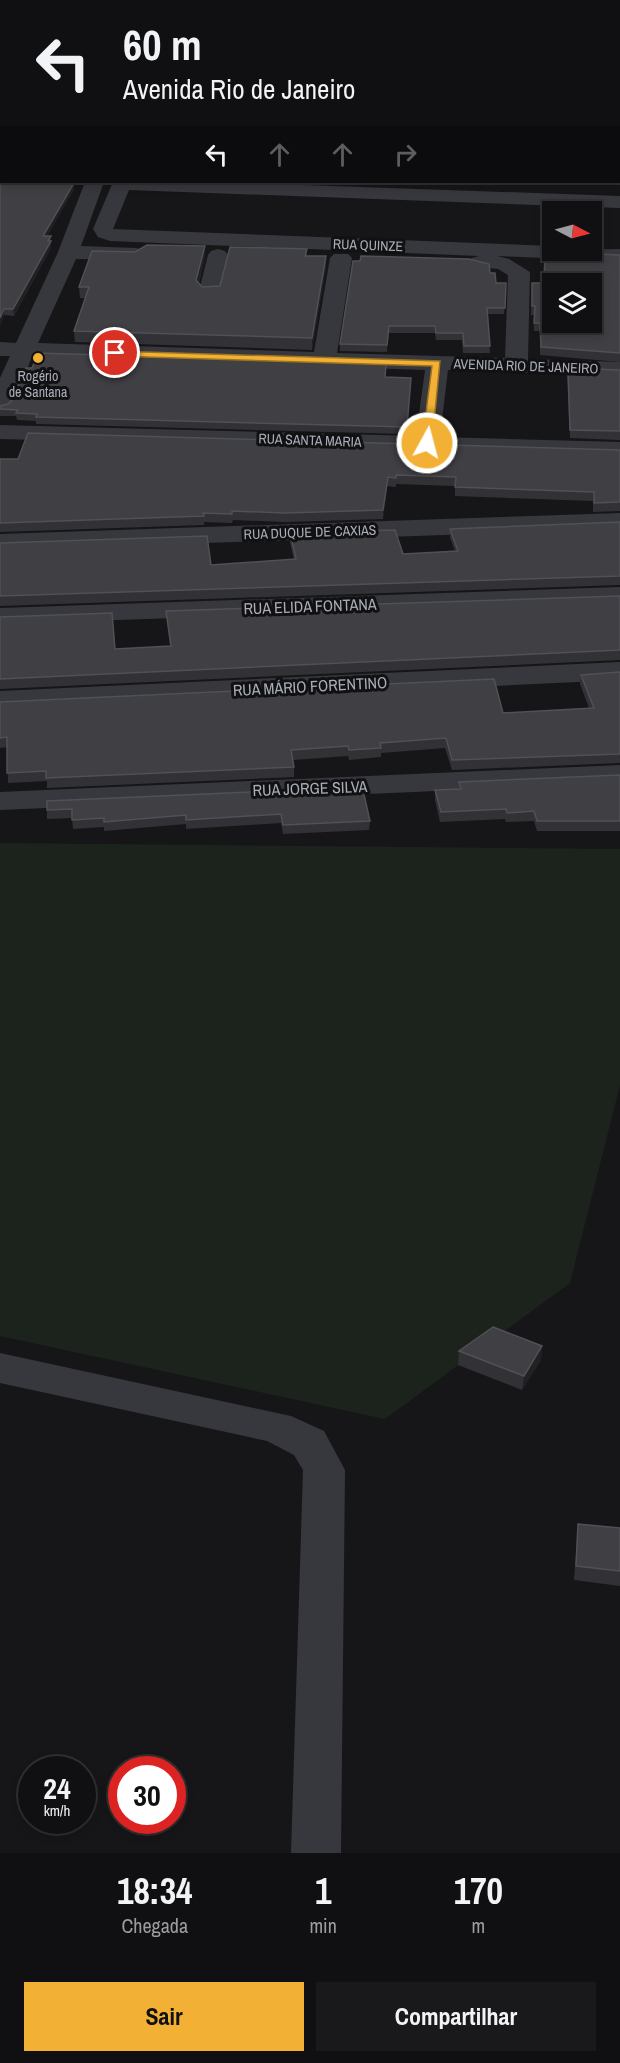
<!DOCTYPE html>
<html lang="pt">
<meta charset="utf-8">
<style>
body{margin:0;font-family:"Archivo Narrow",sans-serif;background:#19191b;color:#f1f3f6;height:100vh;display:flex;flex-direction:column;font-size:22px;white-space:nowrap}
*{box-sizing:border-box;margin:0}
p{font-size:20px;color:#9c9d9f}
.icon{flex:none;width:33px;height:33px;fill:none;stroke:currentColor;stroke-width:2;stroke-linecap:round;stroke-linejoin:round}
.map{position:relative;height:1853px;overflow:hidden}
.side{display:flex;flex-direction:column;background:#101012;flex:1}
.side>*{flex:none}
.banner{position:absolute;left:0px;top:0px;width:621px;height:183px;box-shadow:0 3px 9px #0003,0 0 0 2px #303032;background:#101012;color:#f1f3f6;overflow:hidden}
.needle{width:39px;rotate:96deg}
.tools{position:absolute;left:542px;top:201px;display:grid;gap:12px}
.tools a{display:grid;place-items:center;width:60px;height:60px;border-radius:0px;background:#101012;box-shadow:0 3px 9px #0003,0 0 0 2px #303032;font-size:30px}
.speed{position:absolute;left:18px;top:1756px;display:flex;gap:12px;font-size:30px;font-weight:700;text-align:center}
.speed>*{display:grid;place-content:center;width:78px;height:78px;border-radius:50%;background:#101012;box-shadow:0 3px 9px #0003,0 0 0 2px #303032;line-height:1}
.speed small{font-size:15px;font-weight:400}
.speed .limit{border:9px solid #d22;background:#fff;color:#111}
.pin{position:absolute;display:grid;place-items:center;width:51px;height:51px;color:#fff;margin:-26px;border:3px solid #fff;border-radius:50%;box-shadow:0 2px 6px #0007}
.me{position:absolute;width:66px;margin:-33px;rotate:7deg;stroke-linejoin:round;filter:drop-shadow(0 0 4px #0008)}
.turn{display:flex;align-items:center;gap:21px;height:126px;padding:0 24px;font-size:27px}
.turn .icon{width:78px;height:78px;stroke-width:2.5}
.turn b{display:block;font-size:42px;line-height:51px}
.lanes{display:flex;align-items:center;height:57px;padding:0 24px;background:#0003;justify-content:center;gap:30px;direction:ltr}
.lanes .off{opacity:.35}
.eta{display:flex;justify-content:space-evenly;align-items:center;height:102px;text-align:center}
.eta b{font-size:36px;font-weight:700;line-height:42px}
.action{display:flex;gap:12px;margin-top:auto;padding:12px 24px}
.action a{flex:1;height:69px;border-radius:0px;background:#f2b134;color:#111;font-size:24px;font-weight:700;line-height:69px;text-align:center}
.action a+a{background:#19191b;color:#f1f3f6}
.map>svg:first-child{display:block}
.green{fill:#1c231d}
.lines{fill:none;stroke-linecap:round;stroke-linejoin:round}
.minor{fill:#37383d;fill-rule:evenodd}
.wall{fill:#323236}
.shaded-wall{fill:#212124}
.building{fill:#3f3f44;stroke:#4f5156;stroke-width:1.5;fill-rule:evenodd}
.route{fill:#f2b134;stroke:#9d7322;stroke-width:1.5}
.poi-dot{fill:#f2b134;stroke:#111113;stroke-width:2}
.labels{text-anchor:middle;stroke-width:6;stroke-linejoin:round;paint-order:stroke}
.far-street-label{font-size:14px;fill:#a8adb8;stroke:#111113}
.far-poi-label{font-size:14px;fill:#a8adb8;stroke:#111113}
.street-label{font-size:16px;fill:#a8adb8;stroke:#111113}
</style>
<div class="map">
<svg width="620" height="1853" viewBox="0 0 620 1853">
<rect width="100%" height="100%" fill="#161618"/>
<!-- green -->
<path class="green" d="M0,843L620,849V1085L570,1283L385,1419L0,1336Z"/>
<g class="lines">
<!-- minor -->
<g class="minor">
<rect x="156" y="0" width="16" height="2"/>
<path d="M183,0H199L182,2Z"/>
<path d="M2,127V139L0,140V128Z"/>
<path d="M85,182H104L81,246L136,248L143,250L146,254L143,258L136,260L76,259L38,343L314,352L330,258L334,254H348L352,258L337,353L505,358L508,275L498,269L472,266L468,262L472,258L479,256L110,241L98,237L93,229L113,182H216L620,196V208L129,190L113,229L552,246V250L620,249V261L497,256L509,259L530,272L528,359L620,362V376L448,370L440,437L620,442V456L0,439V425L416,436L425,370L32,357L12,404L8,409L0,411V378L10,356H0V342L16,343L58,252Z"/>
<path d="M218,249L225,251L228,255L221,291L218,296H202L199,291L208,255L211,251Z"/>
<path d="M620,513V529L0,550V534Z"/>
<path d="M620,587V603L0,624V608Z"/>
<path d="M620,662V680L0,709V691Z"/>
<path d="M620,765V783L0,810V792Z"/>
<path d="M0,1353L291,1416L324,1431L345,1470L341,1853H291L303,1470L294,1455L267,1441L0,1383Z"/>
</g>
</g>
<!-- wall -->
<g class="wall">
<path d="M0,135L74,184V189L47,236H51V248L14,316L4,315L0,326Z"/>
<path d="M307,249V256L326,267L312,350L75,342L74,331L86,298H80L79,287L205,257L199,283L202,287L220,286Z"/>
<path d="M620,255V362L540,355V331H534V315H531L532,283H544Z"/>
<path d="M490,273L496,283H506L504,314H487L490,353H463L462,340H436L435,333H388L387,352L340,351V344Z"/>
<path d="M568,368L620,370V440L570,438L567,376Z"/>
<path d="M385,377L411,378L407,434L36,424V421L17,420L16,416H0V406Z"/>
<path d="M620,450V511L593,512V501L455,496V486L396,484V487L387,486L383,519L285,522L233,520L232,523L204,522V525L0,532V459H18Z"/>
<path d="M620,522V585L0,606V543L211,565L294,560L290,542V533L403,554L455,551L450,538V529Z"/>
<path d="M620,596V660L0,689V617L115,649L170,646L166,611Z"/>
<path d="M620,672V763L452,770L445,748L381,753V757L349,760L348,756L293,760L294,767V777L47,788V781L8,783L7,747L0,748V702L503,713L589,708L580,684L581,675Z"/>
<path d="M620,775V831H537L534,821L506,822L505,819L440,822L435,800V790L459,789V782Z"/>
<path d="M299,794L370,821L369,830L283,834L281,823L186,829V824L104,831V827L73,829L72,818L47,819V801Z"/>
<path d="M542,1346L541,1360L522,1390L458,1365L459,1351Z"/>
<path d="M578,1524L620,1528V1586L574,1580Z"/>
</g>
<!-- shaded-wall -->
<g class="shaded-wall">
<path d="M72,182H75L74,184V189L44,242L43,236Z"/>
<path d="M51,236V248L14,316L13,309Z"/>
<path d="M205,246V257L197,290L196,280Z"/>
<path d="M326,256V267L312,350V338Z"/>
<path d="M4,309V315L0,326V318Z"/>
<path d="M388,477L387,486L383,519V510Z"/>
<path d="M542,1346L541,1360L522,1390L524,1376Z"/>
</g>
<!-- building -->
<g class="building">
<path d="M0,0H151L150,2H2V18L0,16Z"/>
<rect x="213" y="0" width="398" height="2"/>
<path d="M0,103H2V119L0,120Z"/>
<path d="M0,135H2V182H72H71L74,183L43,236H51L48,241H51L13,309H4L0,318Z"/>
<path d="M147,245L205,246L196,280L202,287L220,286L230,247L307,249L305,256H326L312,338L74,331L89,287H79L92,251L135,252Z"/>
<path d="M549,252L620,255V353L541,347L540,323H534L535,306H532V283H544L545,255ZM552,284H591V322H552Z"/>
<path d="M361,256L469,259L489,264L490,273H495L496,283H506L505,308H487L490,346H464L463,333H436L435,326H389L387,345L340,344L353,261H360Z"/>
<path d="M38,353L386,364L385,377L411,378L407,427L36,417L37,414L16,413L18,410L0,409V406L8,404L13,399L26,368H32Z"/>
<path d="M568,368L620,370V431L570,430Z"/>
<path d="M28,433L620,450V502L594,503V492L455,487L456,477L396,475V478L388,477L383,510L285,513L232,511V514L203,513L204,516L0,523V459H18Z"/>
<path d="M620,522V576L0,596V543L207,536L211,565L296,559L290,533L395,530L403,554L458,551L450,529Z"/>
<path d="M620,596V650L0,679V617L112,613L115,649L171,646L166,611Z"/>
<path d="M620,672V754L452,760L446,738L380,743L381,748L349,750L348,746L291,750L294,767L46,778V771L7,773V737L0,738V702L494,679L503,713L594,708L581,675Z"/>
<path d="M620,775V821H537L534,811L507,813L506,809L441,812L435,790L461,789L459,782Z"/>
<path d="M298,790L299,794L363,790L370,821L283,825L281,814L186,820V815L104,822V818L72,820V809L47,810V801Z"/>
<path d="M493,1327L542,1346L524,1376L459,1351Z"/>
<path d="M578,1524L620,1528V1571L576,1566Z"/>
</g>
<!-- route -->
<path class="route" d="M112,351L440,361L432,443L427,446L422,443L432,366L115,356L112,355Z"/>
<!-- markers -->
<circle class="poi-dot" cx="38" cy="358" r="6"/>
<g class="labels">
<!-- far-street labels -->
<g class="far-street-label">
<text transform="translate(368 245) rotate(2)" y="5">RUA QUINZE</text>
<text transform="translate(526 366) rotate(2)" y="5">AVENIDA RIO DE JANEIRO</text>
<text transform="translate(310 440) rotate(2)" y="5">RUA SANTA MARIA</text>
<text transform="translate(310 532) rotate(-2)" y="5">RUA DUQUE DE CAXIAS</text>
</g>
<!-- far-poi labels -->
<g class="far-poi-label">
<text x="38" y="381">Rogério<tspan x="38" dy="16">de Santana</tspan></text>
</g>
<!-- street labels -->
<g class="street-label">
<text transform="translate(310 606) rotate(-2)" y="6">RUA ELIDA FONTANA</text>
<text transform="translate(310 686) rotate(-3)" y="6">RUA MÁRIO FORENTINO</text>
<text transform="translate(310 788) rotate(-2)" y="6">RUA JORGE SILVA</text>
</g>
</g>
</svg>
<div class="tools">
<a><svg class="needle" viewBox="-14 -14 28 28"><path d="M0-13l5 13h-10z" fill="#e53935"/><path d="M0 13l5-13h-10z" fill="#9c9d9f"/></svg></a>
<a><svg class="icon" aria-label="layers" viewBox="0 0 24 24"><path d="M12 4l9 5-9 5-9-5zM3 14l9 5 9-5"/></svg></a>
</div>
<div class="speed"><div>24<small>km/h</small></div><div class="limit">30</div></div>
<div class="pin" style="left:115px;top:353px;background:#d93025"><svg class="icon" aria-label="arrive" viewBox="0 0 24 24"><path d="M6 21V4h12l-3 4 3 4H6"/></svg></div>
<svg class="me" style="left:427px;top:443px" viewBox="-20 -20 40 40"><circle r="17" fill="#f2b134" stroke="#fff" stroke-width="3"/><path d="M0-11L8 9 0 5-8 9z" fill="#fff"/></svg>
<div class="banner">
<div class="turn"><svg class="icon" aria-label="left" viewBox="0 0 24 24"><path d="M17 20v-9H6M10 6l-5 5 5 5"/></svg><div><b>60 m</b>Avenida Rio de Janeiro</div></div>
<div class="lanes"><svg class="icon" aria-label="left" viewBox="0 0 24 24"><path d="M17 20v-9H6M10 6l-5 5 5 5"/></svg><svg class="icon off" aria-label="ahead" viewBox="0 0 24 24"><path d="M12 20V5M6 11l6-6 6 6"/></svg><svg class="icon off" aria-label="ahead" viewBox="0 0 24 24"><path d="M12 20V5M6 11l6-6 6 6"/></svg><svg class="icon off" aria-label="right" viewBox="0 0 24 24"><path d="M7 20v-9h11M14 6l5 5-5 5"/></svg></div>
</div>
</div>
<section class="side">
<div class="eta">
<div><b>18:34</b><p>Chegada</p></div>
<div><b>1</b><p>min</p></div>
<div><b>170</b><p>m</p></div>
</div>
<div class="action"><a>Sair</a><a>Compartilhar</a></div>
</section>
